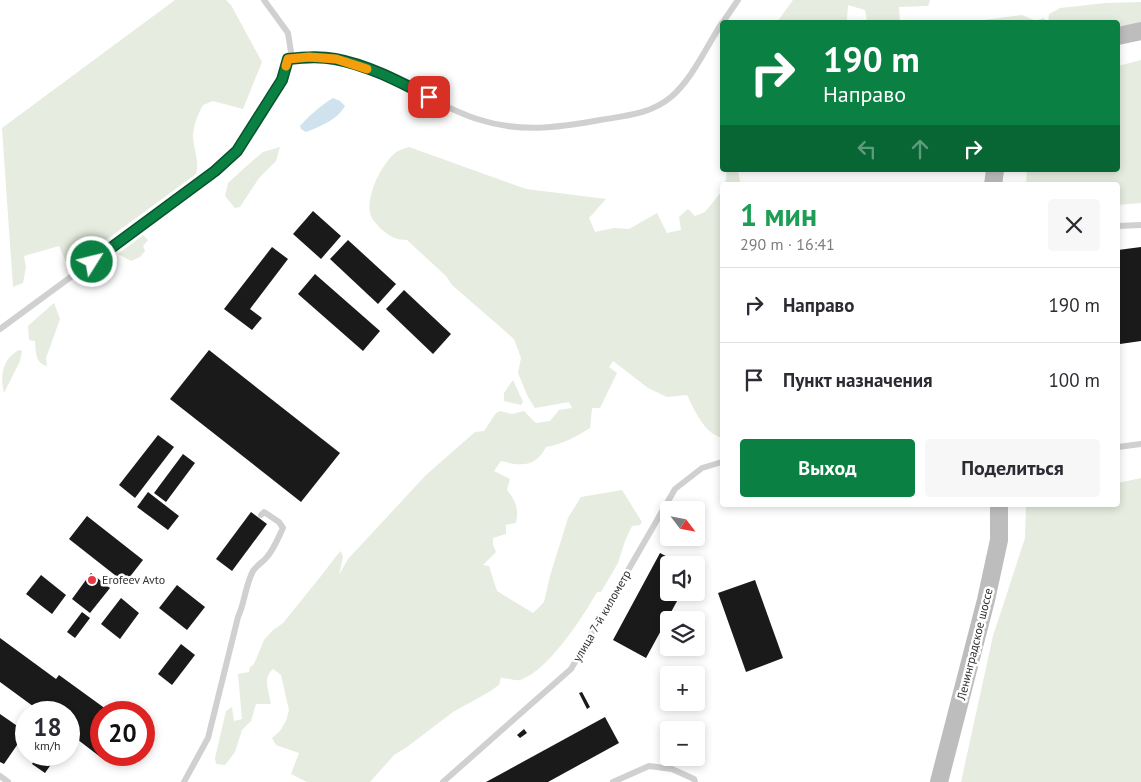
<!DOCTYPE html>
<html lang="ru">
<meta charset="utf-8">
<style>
body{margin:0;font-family:"PT Sans",sans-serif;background:#f7f7f7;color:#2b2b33;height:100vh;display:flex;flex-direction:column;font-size:19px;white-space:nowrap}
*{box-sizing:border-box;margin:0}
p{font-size:16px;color:#7c7c81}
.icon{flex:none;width:28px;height:28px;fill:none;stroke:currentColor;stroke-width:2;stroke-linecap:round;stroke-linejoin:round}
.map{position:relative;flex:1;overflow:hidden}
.drawer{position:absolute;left:720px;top:182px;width:400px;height:325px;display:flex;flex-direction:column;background:#fff;border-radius:5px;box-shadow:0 2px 8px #0003}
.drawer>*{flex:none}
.banner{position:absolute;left:720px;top:20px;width:400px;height:152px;border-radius:5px;box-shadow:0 2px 8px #0003;background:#0b8043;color:#fff;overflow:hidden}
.needle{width:32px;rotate:122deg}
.tools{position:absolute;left:660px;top:501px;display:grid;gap:10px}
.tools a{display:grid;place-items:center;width:45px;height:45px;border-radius:5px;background:#fff;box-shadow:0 2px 8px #0003;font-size:25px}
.speed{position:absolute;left:15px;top:701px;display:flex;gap:10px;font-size:25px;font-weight:700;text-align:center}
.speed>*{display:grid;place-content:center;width:65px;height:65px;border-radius:50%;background:#fff;box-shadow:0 2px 8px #0003;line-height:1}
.speed small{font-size:12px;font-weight:400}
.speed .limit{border:8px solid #d22;background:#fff;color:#111}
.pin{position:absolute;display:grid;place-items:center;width:42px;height:42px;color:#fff;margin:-21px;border-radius:10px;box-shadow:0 2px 8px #0006}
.me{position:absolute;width:55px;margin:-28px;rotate:54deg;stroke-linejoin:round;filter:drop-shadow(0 0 4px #0008)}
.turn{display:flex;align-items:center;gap:18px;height:105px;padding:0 20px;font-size:22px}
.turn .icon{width:65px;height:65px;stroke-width:2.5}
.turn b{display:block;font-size:35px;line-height:42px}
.lanes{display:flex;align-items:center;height:48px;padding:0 20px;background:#0003;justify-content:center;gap:25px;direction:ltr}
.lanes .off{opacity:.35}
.round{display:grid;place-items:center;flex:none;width:52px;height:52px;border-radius:5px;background:#f7f7f7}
.head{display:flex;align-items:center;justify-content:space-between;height:85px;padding:0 20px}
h1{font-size:30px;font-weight:800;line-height:38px;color:#1e9e55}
.action{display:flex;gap:10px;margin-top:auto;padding:10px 20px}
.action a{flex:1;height:58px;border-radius:5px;background:#0b8043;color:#fff;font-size:20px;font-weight:800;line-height:58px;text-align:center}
.action a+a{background:#f7f7f7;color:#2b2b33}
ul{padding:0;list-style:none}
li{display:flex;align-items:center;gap:15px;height:75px;padding:0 20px;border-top:1px solid #e1e1e2}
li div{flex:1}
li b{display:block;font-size:19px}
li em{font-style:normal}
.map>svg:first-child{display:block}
.green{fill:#e6ecdf}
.water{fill:#cfe2ee}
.building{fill:#1a1a1a}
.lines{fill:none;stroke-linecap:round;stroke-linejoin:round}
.lane{stroke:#d0d0d0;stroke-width:6}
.secondary{stroke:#bdbdbd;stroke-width:18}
.route-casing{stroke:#07532c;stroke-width:12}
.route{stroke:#0b8043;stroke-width:9}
.slow{stroke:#f59e0b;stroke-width:9}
.poi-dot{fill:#e63946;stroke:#fff;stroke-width:2}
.labels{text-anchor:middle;stroke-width:5;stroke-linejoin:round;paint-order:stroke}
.poi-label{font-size:12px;fill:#333;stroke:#fff;text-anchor:start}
.street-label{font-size:12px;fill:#333;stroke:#fff}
</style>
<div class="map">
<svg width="1141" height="782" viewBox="0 0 1141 782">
<rect width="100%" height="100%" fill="#fff"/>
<!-- green -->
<g class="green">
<path d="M175,0H226L231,5L262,62L243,109L213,101L203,105C198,114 194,124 193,135C193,148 200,161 196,174L106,240L67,264L59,246L24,256L26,267L23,283L13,287L2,128Z"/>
<path d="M793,0H930L928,6L899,7L900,22H869L867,21L865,10L848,5L847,20L822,22H777Z"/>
<path d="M1141,2V22L1118,27V22H1038L1037,21L1043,18L1048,22L1049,14L1060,8L1106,3Z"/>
<path d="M1022,15L1036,21L1033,22H969Z"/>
<path d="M1141,60V203L1118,205V185H1026L1027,170H1118V66Z"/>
<path d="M280,147L276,161L259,178L240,207L235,208L225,196L228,183L251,162L263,152Z"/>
<path d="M409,147L526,189L606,199L589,218L595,232L614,228L629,229L657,213L667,233L681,230L679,217L688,209L695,216L705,212L722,191V438C704,433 695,411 687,395L667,397L648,388L613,361L609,367L617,373L600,408H592L590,428C576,437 563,444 546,447C535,468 521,466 501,461L494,471L510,479L507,490C516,501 519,509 516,523L506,525V534L493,538V545L496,552L483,565L489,566L497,591L533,613L544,602L550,576L568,518L581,497L622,490L642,522L640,525L632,526L625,541L618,563L601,592H597C583,617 548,671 520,680C515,681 507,678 501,678L499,685L489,692L453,712L407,747L394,755L370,782H307L291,774L299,753L276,745L272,738L280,731L286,721L289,710L281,675L273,669C262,678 269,692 271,704H256L251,721L242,730L235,752L225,765L216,764L215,758L226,711L232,707L234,721L242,719L238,674L249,672L250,667L254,664L264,640L272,631L283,623L321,576L337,555L341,551L343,557L339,575L348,559L426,475L475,432L484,431L496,413L500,411L512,414L524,411L536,423L550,421L559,410L572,408L569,402L535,408L528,397L518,373L521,358L514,339L452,285L446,276L407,240C395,240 389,236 380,228C377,224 372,220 371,216C364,198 383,160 398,151C402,149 406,148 409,147Z"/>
<path d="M727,170L738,171L740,181L738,185H725Z"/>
<path d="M143,235L148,240L143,246L145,251L140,257L131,261L118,254Z"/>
<path d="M54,303L60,319L46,358L47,366C35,363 36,352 35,341L29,340L28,326Z"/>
<path d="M19,350L22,351L20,361L4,393C0,376 2,359 19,350Z"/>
<path d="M513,380L523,402L521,405L504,401V393Z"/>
<path d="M1141,478V782H961L993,636L1025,538L1026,505H1118V483Z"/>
</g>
<!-- water -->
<path class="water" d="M333,98L340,101L345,106C337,120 321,126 306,132L301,129L300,126C310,115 320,106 333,98Z"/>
<!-- building -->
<g class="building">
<path d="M313,211L341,236L321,259L293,234Z"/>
<path d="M348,240L396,284L378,304L330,259Z"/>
<path d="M272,247L288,259L250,309L262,318L252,330L224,309Z"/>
<path d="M1141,247V341L1120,344L1118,323V250Z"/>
<path d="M315,274L380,331L363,351L298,294Z"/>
<path d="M404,290L451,334L433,354L386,309Z"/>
<path d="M209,350L340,453L301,502L170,399Z"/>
<path d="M158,435L174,447L135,498L119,485Z"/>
<path d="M183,454L195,463L166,502L154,493Z"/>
<path d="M148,492L179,516L168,530L137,507Z"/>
<path d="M251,512L267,524L232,571L216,559Z"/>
<path d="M87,516L143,560L125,583L69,539Z"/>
<path d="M660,553L683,565H669V592H682L646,658L613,640Z"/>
<path d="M91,573L110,588L90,613L72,599Z"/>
<path d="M41,575L66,595L52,614L26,594Z"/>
<path d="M755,580L783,658L746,672L718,593Z"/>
<path d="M177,585L205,607L187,630L159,608Z"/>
<path d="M121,598L139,613L120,639L101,624Z"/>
<path d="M82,612L90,618L75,638L67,632Z"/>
<path d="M0,638L56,679L59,675L110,712H101V755H106L103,759L69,733V712H41L0,682Z"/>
<path d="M181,644L195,655L172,685L158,674Z"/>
<path d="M582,692L590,707L587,709L579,693Z"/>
<path d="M0,714L26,732L4,764L0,762Z"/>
<path d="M605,717L619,743L548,782H486Z"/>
<path d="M524,729L527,733L520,738L517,735Z"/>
<path d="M38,755L46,760L50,755H65L62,760L54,755L50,762L52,763L45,773L32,764Z"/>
</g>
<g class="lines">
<!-- lane -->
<g class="lane">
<path d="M723,22L738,0"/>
<path d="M289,59C304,57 319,57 334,59C341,60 349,63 356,65C398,78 435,105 477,119C520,133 556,128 600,120C625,116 651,114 671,97C693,78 706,47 722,23"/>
<path d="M1118,226L1141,225"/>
<path d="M0,329L215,171L237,151L282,80L291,52L288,33L264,0"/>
<path d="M1118,447L1141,444"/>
<path d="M0,776L8,782"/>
<path d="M184,782L208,738L238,617C245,602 245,586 253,571C257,565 263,562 267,557C274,549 278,538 283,528L279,522L264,512L261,515"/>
<path d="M443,782L571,669L675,489L702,468L722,462"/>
<path d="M613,782L649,766L672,769L694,779L695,782"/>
</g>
<!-- secondary -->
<g class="secondary">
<path d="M1118,36L1141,31"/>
<path d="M993,185L995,170"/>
<path d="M939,782L986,600L999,540V505"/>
</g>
</g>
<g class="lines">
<defs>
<path id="route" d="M92,262L215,171L237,151L282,80L288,59C304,57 320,56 335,59C368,65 400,82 429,97"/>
</defs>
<!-- route casing -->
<use href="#route" class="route-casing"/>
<!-- route -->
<use href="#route" class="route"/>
<!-- slow -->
<path class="slow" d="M286,66L288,59L309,57L336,59L367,69"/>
</g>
<!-- markers -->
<circle class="poi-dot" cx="92" cy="580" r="5"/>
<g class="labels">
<!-- poi labels -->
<g class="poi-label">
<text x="102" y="584">Erofeev Avto</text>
</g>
<!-- street labels -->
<g class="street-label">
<text transform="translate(602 616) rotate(-60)" y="4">улица 7-й километр</text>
<text transform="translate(975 644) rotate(-76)" y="4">Ленинградское шоссе</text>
</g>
</g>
</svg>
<div class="tools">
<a><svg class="needle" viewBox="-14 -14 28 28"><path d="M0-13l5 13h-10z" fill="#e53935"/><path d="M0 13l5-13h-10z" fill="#7c7c81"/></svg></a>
<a><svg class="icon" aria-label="sound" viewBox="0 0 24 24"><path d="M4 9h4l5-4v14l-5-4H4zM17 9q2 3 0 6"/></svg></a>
<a><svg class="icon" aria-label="layers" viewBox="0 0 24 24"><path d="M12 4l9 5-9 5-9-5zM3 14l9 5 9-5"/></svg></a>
<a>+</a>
<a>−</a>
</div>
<div class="speed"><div>18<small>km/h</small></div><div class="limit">20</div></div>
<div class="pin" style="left:429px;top:97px;background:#d93025"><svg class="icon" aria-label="arrive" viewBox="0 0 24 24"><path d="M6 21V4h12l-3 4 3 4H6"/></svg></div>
<svg class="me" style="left:92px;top:262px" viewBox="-20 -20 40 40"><circle r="17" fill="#0b8043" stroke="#fff" stroke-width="3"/><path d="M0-11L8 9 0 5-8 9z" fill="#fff"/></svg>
<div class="banner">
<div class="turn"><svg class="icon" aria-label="right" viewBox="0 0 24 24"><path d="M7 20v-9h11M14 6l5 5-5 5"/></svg><div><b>190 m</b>Направо</div></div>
<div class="lanes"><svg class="icon off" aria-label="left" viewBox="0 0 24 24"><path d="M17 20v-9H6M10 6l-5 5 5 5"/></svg><svg class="icon off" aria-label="ahead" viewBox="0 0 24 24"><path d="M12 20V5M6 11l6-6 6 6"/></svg><svg class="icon" aria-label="right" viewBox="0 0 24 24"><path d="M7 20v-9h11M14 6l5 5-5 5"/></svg></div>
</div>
<section class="drawer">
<div class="head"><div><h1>1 мин</h1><p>290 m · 16:41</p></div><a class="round"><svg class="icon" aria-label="close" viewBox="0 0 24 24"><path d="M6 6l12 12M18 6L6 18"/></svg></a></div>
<ul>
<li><svg class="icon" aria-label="right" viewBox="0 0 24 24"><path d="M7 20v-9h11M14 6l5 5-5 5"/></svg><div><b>Направо</b></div><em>190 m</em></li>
<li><svg class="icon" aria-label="arrive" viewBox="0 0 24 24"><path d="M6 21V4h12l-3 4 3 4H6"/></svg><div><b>Пункт назначения</b></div><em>100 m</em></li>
</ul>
<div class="action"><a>Выход</a><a>Поделиться</a></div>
</section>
</div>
